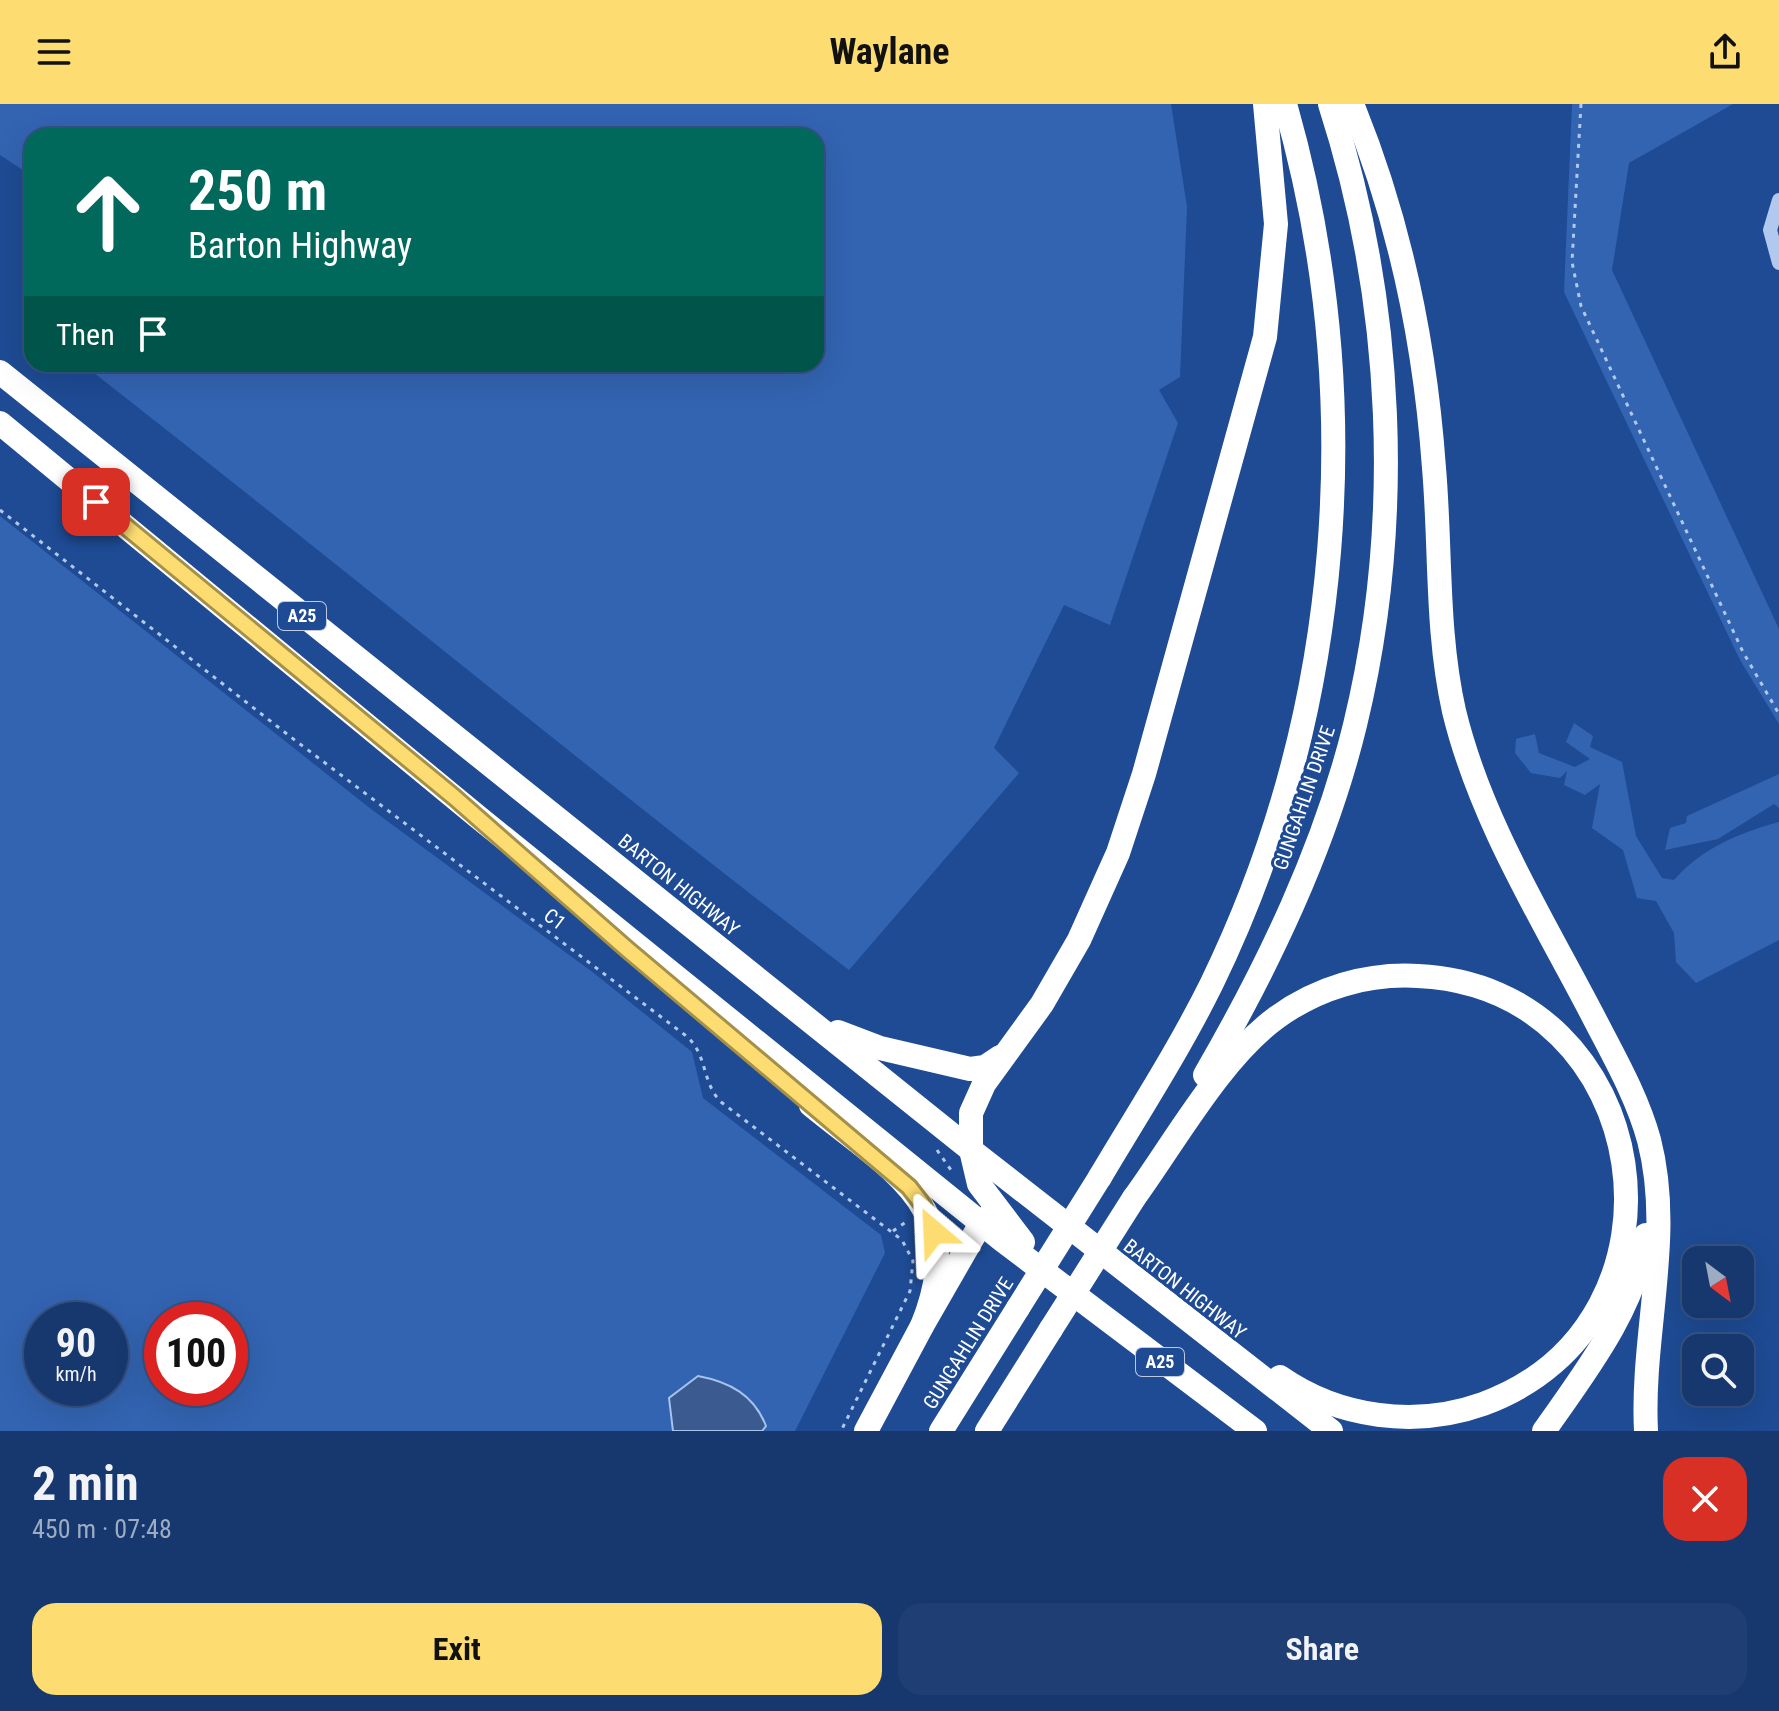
<!DOCTYPE html>
<meta charset="utf-8">
<style>
body{margin:0;font-family:"Roboto Condensed",sans-serif;background:#1f3f74;color:#f1f3f6;height:100vh;display:flex;flex-direction:column;font-size:30px;white-space:nowrap}
*{box-sizing:border-box;margin:0}
p{font-size:26px;color:#9eacc3}
.icon{flex:none;width:44px;height:44px;fill:none;stroke:currentColor;stroke-width:2;stroke-linecap:round;stroke-linejoin:round}
.map{position:relative;height:1327px;overflow:hidden}
.side{display:flex;flex-direction:column;background:#16386f;flex:1}
.side>*{flex:none}
.top-card{position:absolute;left:24px;top:24px;width:800px;height:244px;border-radius:24px;box-shadow:0 8px 32px #0002,0 0 0 2px #355282;background:#00695c;color:#fff;overflow:hidden}
.needle{width:52px;rotate:148deg}
.tools{position:absolute;left:1682px;top:1142px;display:grid;gap:16px}
.tools a{display:grid;place-items:center;width:72px;height:72px;border-radius:16px;background:#16386f;box-shadow:0 8px 32px #0002,0 0 0 2px #355282;font-size:40px}
.speed{position:absolute;left:24px;top:1198px;display:flex;gap:16px;font-size:40px;font-weight:700;text-align:center}
.speed>*{display:grid;place-content:center;width:104px;height:104px;border-radius:50%;background:#16386f;box-shadow:0 8px 32px #0002,0 0 0 2px #355282;line-height:1}
.speed small{font-size:20px;font-weight:400}
.speed .limit{border:12px solid #d22;background:#fff;color:#111}
.pin{position:absolute;display:grid;place-items:center;width:68px;height:68px;color:#fff;margin:-34px;border-radius:16px;box-shadow:0 4px 12px #0006}
.me{position:absolute;width:88px;margin:-44px;rotate:334deg;stroke-linejoin:round;filter:drop-shadow(0 0 6px #0008)}
.turn{display:flex;align-items:center;gap:28px;height:168px;padding:0 32px;font-size:36px}
.turn .icon{width:104px;height:104px;stroke-width:2.5}
.turn b{display:block;font-size:56px;line-height:68px}
.then{display:flex;align-items:center;height:76px;padding:0 32px;background:#0003;gap:16px;font-size:30px}
.round{display:grid;place-items:center;flex:none;width:84px;height:84px;border-radius:24px;background:#1f3f74}
.summary{display:flex;align-items:center;justify-content:space-between;height:136px;padding:0 32px}
h1{font-size:48px;font-weight:700;line-height:60px}
.cta{display:flex;gap:16px;margin-top:auto;padding:16px 32px}
.cta a{flex:1;height:92px;border-radius:24px;background:#fddd71;color:#111;font-size:32px;font-weight:700;line-height:92px;text-align:center}
.cta a+a{background:#1f3f74;color:#f1f3f6}
header{display:flex;justify-content:space-between;align-items:center;height:104px;padding:0 32px;background:#fddd71;color:#111;font-size:36px;font-weight:700}
.map>svg:first-child{display:block}
.green{fill:#3364b2;fill-rule:evenodd}
.water{fill:#3a5a90;stroke:#a5c3f0;stroke-width:2}
.lines{fill:none;stroke-linecap:round;stroke-linejoin:round}
.path{stroke:#b1c9ee;stroke-width:3;stroke-dasharray:4 6;stroke-linecap:butt}
.minor{stroke:#b1c9ee;stroke-width:14}
.highway{stroke:#fff;stroke-width:24}
.highway-bridge{stroke:#fff;stroke-width:24}
.route-casing{stroke:#a49049;stroke-width:20}
.route{stroke:#fddd71;stroke-width:14}
.labels{text-anchor:middle;stroke-width:6;stroke-linejoin:round;paint-order:stroke}
.shield{fill:#1e4b94;stroke:#bcc9df;stroke-width:2}
.shield-label{font-size:18px;font-weight:bold;fill:#fff}
.street-label{font-size:20px;fill:#fff;stroke:#1e4b94}
</style>
<header><svg class="icon" aria-label="menu" viewBox="0 0 24 24"><path d="M4 6h16M4 12h16M4 18h16"/></svg>Waylane<svg class="icon" aria-label="share" viewBox="0 0 24 24"><path d="M12 15V3M7 8l5-5 5 5M5 13v7h14v-7"/></svg></header>
<div class="map">
<svg width="1779" height="1327" viewBox="0 0 1779 1327">
<rect width="100%" height="100%" fill="#1e4b94"/>
<!-- green -->
<g class="green">
<path d="M0,0H1171L1187,103L1180,273L1159,286L1178,319L1110,521L1064,501L994,644L1019,669L849,866C593,670 344,464 89,265L93,260H816V32H32V72L0,51Z"/>
<path d="M1572,0H1733L1629,59L1612,166L1779,525V620L1740,556L1564,188Z"/>
<path d="M0,412L371,705L595,870L692,948L703,994L881,1131L885,1149L795,1327H0ZM42,1216H110V1284H42ZM162,1216H230V1284H162Z"/>
<path d="M1574,619L1593,632L1590,643L1622,658L1636,732L1662,774L1674,776C1702,744 1739,729 1779,718V836L1696,879L1676,858L1674,829L1656,797L1637,794L1623,746L1592,724L1600,680L1585,691L1564,681L1567,667L1560,674L1531,669L1515,649L1516,635L1535,630L1539,649L1575,663L1590,655L1566,638Z"/>
<path d="M1779,670V704L1774,700L1718,735L1665,746L1670,724L1686,719L1687,712Z"/>
</g>
<!-- water -->
<path class="water" d="M698,1272C730,1278 754,1291 766,1322L762,1327H673L669,1294Z"/>
<g class="lines">
<!-- path -->
<g class="path">
<path d="M1581,0L1572,158L1581,202L1743,548L1779,610"/>
<path d="M0,406L296,637L685,931C708,949 701,978 721,998L902,1136L913,1157L910,1187L841,1327"/>
<path d="M937,1046L953,1069"/>
<path d="M893,1127L906,1118"/>
</g>
<!-- minor -->
<path class="minor" d="M1779,96L1770,126L1779,159"/>
<!-- highway -->
<g class="highway">
<path d="M1352,0C1400,117 1425,238 1434,364C1441,445 1436,527 1454,607C1480,715 1541,812 1592,910C1613,951 1637,992 1649,1036C1674,1132 1641,1230 1646,1327"/>
<path d="M0,268L971,1046L1331,1327"/>
<path d="M0,319L478,713L1002,1136L1255,1327"/>
<path d="M838,928L880,944L970,965L985,963L1000,953"/>
<path d="M1205,971C1268,862 1325,744 1355,621C1404,419 1394,198 1330,0"/>
<path d="M811,1001C892,1068 971,1103 922,1222"/>
<path d="M1100,1073C1138,1009 1179,946 1212,879C1344,607 1368,290 1285,0"/>
<path d="M1134,1094C1174,1039 1221,954 1276,914C1317,884 1367,869 1418,872C1656,883 1706,1218 1483,1300C1416,1324 1339,1314 1280,1273"/>
<path d="M1023,1138L979,1080L971,1046V1009L984,980L1042,900L1079,836L1118,749L1144,670L1265,233L1276,120L1265,0"/>
<path d="M866,1327L922,1222L976,1128L991,1110"/>
<path d="M941,1327L1018,1204"/>
<path d="M987,1327L1051,1225"/>
<path d="M1544,1327C1586,1267 1635,1205 1646,1131"/>
</g>
<!-- highway-bridge -->
<g class="highway-bridge">
<path d="M1018,1204L1100,1073"/>
<path d="M1051,1225L1134,1094"/>
</g>
</g>
<g class="lines">
<defs>
<path id="route" d="M96,398L454,693L627,845L909,1083L923,1101L934,1128"/>
</defs>
<!-- route casing -->
<use href="#route" class="route-casing"/>
<!-- route -->
<use href="#route" class="route"/>
</g>
<g class="labels">
<!-- shield labels -->
<g class="shield">
<rect x="278" y="498" width="48" height="28" rx="6"/>
<rect x="1136" y="1244" width="48" height="28" rx="6"/>
</g>
<g class="shield-label">
<text x="302" y="518">A25</text>
<text x="1160" y="1264">A25</text>
</g>
<!-- street labels -->
<g class="street-label">
<text transform="translate(1304 694) rotate(-71)" y="7">GUNGAHLIN DRIVE</text>
<text transform="translate(679 781) rotate(39)" y="7">BARTON HIGHWAY</text>
<text transform="translate(555 815) rotate(37)" y="7">C1</text>
<text transform="translate(1185 1185) rotate(38)" y="7">BARTON HIGHWAY</text>
<text transform="translate(968 1239) rotate(-58)" y="7">GUNGAHLIN DRIVE</text>
</g>
</g>
</svg>
<div class="tools">
<a><svg class="needle" viewBox="-14 -14 28 28"><path d="M0-13l5 13h-10z" fill="#e53935"/><path d="M0 13l5-13h-10z" fill="#9eacc3"/></svg></a>
<a><svg class="icon" aria-label="search" viewBox="0 0 24 24"><circle cx="10" cy="10" r="6"/><path d="M15 15l6 6"/></svg></a>
</div>
<div class="speed"><div>90<small>km/h</small></div><div class="limit">100</div></div>
<div class="pin" style="left:96px;top:398px;background:#d93025"><svg class="icon" aria-label="arrive" viewBox="0 0 24 24"><path d="M6 21V4h12l-3 4 3 4H6"/></svg></div>
<svg class="me" style="left:934px;top:1128px" viewBox="-20 -20 40 40"><path d="M0-17L14 15 0 8-14 15z" fill="#fddd71" stroke="#fff" stroke-width="4"/></svg>
<div class="top-card">
<div class="turn"><svg class="icon" aria-label="ahead" viewBox="0 0 24 24"><path d="M12 20V5M6 11l6-6 6 6"/></svg><div><b>250 m</b>Barton Highway</div></div>
<div class="then">Then<svg class="icon" aria-label="arrive" viewBox="0 0 24 24"><path d="M6 21V4h12l-3 4 3 4H6"/></svg></div>
</div>
</div>
<section class="side">
<div class="summary"><div><h1>2 min</h1><p>450 m · 07:48</p></div><a class="round" style="background:#d93025;color:#fff"><svg class="icon" aria-label="close" viewBox="0 0 24 24"><path d="M6 6l12 12M18 6L6 18"/></svg></a></div>
<div class="cta"><a>Exit</a><a>Share</a></div>
</section>
